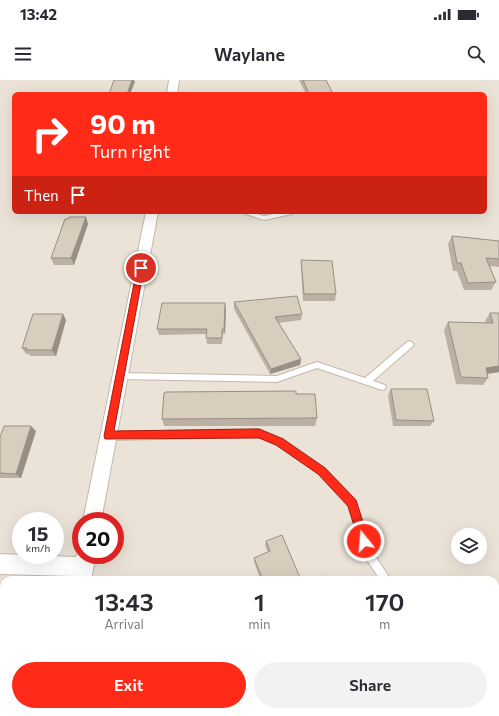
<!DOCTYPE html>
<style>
body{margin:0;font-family:Commissioner,sans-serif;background:#f2f2f3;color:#2b2b33;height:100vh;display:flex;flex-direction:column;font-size:15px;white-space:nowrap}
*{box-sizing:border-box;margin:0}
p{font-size:13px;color:#7c7c81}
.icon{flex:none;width:22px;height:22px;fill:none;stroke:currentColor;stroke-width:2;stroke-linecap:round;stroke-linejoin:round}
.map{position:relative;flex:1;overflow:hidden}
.drawer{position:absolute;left:0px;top:496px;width:499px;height:140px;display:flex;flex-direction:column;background:#fff;border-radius:12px 12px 0 0;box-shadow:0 4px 16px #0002}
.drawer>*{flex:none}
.banner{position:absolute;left:12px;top:12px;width:475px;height:122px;border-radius:6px;box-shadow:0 4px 16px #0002;background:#ff2b18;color:#fff;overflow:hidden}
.fabs{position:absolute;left:451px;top:448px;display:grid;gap:8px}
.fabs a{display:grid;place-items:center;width:36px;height:36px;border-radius:50%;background:#fff;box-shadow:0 4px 16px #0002;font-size:20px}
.speed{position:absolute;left:12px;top:432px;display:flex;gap:8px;font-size:20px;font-weight:700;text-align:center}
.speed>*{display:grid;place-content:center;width:52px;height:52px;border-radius:50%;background:#fff;box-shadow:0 4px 16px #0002;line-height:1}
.speed small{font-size:10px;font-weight:400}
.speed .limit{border:6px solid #d22;background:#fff;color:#111}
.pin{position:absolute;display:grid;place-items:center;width:34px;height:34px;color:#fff;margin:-17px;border:2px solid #fff;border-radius:50%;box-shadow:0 1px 4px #0007}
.me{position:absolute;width:44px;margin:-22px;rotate:343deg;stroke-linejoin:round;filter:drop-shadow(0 0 3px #0008)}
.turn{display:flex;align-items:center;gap:14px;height:84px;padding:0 12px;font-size:18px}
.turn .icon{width:52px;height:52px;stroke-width:2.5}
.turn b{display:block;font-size:28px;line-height:34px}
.then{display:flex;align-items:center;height:38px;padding:0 12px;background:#0003;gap:8px;font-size:15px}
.eta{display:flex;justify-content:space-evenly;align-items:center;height:68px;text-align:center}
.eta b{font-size:24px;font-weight:600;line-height:28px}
.button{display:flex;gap:8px;margin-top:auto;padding:8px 12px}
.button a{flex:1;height:46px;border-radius:24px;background:#ff2b18;color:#fff;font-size:16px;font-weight:600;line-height:46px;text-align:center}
.button a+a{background:#f2f2f3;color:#2b2b33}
.status{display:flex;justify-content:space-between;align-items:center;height:28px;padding:0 20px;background:#fff;direction:ltr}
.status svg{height:11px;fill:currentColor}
header{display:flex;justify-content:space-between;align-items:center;height:52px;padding:0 12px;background:#fff;font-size:18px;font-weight:600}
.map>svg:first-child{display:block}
.residential{fill:#ebe3d7;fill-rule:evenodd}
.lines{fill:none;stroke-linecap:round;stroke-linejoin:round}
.service-casing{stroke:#c3b9ab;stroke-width:2}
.minor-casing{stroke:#c3b9ab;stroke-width:2}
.service{fill:#fff;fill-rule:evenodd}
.minor{fill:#fff;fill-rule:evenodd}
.wall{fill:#bbb0a3}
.shaded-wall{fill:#989085}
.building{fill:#d9cdbe;stroke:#989085}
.route{fill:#ff2b18;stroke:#a61c10}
</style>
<div class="status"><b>13:42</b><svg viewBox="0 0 49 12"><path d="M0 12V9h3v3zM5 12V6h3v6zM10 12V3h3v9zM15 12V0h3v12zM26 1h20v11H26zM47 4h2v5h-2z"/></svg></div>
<header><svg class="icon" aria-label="menu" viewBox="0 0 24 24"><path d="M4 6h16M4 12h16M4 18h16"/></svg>Waylane<svg class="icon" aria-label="search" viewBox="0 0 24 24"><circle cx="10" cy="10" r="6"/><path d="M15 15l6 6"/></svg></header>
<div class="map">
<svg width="499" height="636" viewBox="0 0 499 636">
<rect width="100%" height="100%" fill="#f6f2ea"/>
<!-- residential -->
<path class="residential" d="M0,0H499V636H0ZM14,14H485V132H14ZM21,441H55V475H21ZM81,441H115V475H81ZM458,455H480V477H458ZM4,500H495V632H4Z"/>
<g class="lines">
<defs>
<g id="service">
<path d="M240,132H250L264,136L283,132H295L292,134L264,140Z"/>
<path d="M410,261L414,264L413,266L373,301L385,305L386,307L385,309L382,310L317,288L277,302L120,299L117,298L116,296L117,294L120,293L277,296L317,282L365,298L407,262Z"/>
<path d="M259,349L283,359L325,388L355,420L372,471L391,500H380L365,477L348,426L319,394L277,365L259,357L109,360L106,359L105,356L106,353L109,352Z"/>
</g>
<g id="minor">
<path d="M169,0H179L177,14H167Z"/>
<path d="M146,132H158L101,441H83Z"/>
<path d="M81,467V475H96L91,500H71L72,496L0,494V474L76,477Z"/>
<rect x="51" y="632" width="22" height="4"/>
</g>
</defs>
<!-- service casing -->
<use href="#service" class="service-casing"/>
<!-- minor casing -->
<use href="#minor" class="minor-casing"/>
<!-- service -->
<use href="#service" class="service"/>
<!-- minor -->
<use href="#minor" class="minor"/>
</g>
<!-- wall -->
<g class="wall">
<path d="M299,0H326L333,14H306Z"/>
<path d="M88,144L74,185H54L51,178Z"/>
<path d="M452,156L499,161V187L490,186L496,202L491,210H464L457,191H453L448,164Z"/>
<path d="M301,180L336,214L335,221H303L301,187Z"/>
<path d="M234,222L302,234L301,240L279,243L301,279L300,285L270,294L234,229Z"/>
<path d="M226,228L225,254H223L222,264H207L206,254L159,255L157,249Z"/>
<path d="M490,233H499V292L487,294L488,298L483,305L456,304L444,250L448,242L486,243L485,241Z"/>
<path d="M66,240L56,276H30L29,274H26L22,268Z"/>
<path d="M391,309L434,341L430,346H393L388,315Z"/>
<path d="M296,314L317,338L315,346H164L162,339Z"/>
<path d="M36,351L21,398H0V357Z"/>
<path d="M266,461L301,500H261L254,482V478L268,472L265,466Z"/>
</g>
<!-- shaded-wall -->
<g class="shaded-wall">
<path d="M132,0H134L135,2L130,14H127Z"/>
<path d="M86,137L88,144L74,185L71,178Z"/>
<path d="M225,223L226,228L225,254L224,249Z"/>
<path d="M63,234L66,240L56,276L52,270Z"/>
<path d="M301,279L300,285L270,294L271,289Z"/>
<path d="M499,286V292L480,295L486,288Z"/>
<path d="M31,346L36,351L21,398L16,394Z"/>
</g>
<!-- building -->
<g class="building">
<path d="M114,0H132L127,14H109Z"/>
<path d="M303,0H326L333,14H309Z"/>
<path d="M290,12L291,14H284Z"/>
<path d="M69,137H86L71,178H51L65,139H68Z"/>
<path d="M452,156L499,161V179L486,178L496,202L468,203L461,183H457Z"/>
<path d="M301,180L332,181L336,214H304Z"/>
<path d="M297,216L302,234L275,237L301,279L271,289L234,222Z"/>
<path d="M162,223H225L224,249H222V258H206L207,249H157Z"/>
<path d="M490,233H499V286L486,288L488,298L461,297L448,242L493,243Z"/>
<path d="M33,234H63L52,270H26L27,268H22Z"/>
<path d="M391,309H427L434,341L396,340Z"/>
<path d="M296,311V314H315L317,338L162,339L164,313L166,312Z"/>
<path d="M4,346H31L16,394L0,393V357Z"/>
<path d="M282,455L301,500H263L254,478L270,471L266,461Z"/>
<path d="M328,496L330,500H320Z"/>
<path d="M499,583V604H495V584Z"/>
</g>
<!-- route -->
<path class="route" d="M141,185L144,188L114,351L259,349L283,359L325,388L356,420L369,461L368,465L364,467L360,465L348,426L318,394L276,365L259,358L105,359L104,356L137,188Z"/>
</svg>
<div class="fabs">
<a><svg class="icon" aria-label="layers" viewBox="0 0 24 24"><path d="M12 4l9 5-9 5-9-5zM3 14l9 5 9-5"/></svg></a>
</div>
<div class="speed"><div>15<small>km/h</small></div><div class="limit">20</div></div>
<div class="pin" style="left:141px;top:188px;background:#d93025"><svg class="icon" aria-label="arrive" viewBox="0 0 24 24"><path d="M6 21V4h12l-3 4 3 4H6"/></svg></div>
<svg class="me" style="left:364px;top:461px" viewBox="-20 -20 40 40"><circle r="17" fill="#ff2b18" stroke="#fff" stroke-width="3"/><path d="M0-11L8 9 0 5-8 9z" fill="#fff"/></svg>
<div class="banner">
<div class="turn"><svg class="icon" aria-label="right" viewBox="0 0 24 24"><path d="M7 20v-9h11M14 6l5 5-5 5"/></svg><div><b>90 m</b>Turn right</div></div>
<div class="then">Then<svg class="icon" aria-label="arrive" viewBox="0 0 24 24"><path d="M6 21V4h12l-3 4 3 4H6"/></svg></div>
</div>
<section class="drawer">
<div class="eta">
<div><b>13:43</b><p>Arrival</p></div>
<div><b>1</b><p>min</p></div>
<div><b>170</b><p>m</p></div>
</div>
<div class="button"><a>Exit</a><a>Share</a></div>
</section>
</div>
